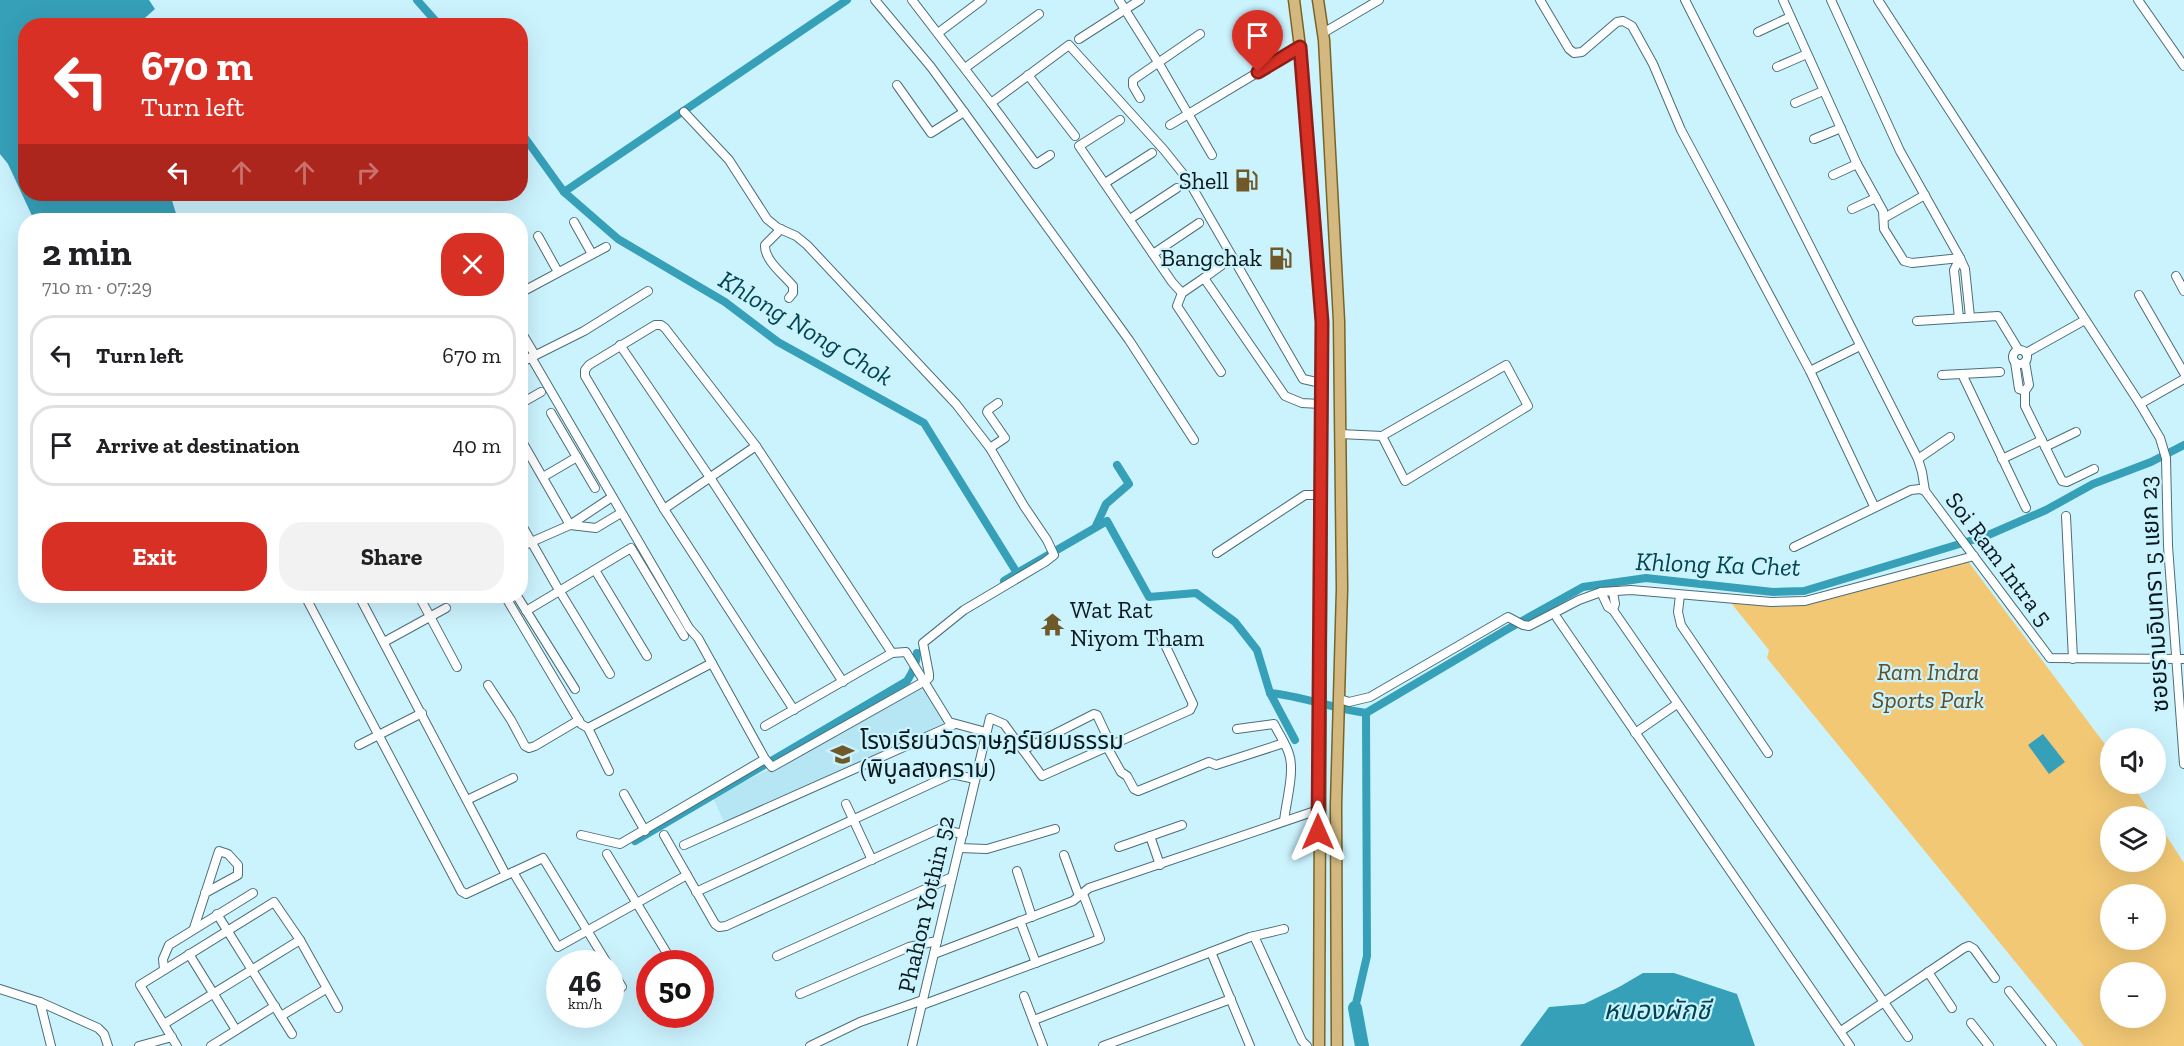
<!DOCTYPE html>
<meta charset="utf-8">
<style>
body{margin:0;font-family:"Zilla Slab","Noto Sans Thai",serif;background:#f2f2f2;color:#202124;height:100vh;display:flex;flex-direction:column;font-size:22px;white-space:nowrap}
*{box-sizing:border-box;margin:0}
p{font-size:20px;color:#757577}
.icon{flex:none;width:33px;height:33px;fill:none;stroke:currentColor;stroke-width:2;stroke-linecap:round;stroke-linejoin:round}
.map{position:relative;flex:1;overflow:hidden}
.side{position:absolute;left:18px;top:213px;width:510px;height:390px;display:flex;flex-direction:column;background:#fff;border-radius:24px;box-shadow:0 6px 24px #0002}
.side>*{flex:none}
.top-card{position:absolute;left:18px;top:18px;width:510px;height:183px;border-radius:24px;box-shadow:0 6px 24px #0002;background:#d93025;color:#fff;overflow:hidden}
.fabs{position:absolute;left:2100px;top:728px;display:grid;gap:12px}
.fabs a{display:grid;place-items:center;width:66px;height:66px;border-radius:50%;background:#fff;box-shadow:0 6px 24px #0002;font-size:30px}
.speed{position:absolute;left:546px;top:950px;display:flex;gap:12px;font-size:30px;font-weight:700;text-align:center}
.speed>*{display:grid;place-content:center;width:78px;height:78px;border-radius:50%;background:#fff;box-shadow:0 6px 24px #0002;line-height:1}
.speed small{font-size:15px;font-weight:400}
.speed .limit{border:9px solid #d22;background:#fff;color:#111}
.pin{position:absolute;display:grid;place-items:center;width:51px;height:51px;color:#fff;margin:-62px -26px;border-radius:50% 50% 50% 0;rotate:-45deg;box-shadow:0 0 6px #0007}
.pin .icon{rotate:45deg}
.me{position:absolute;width:66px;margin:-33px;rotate:0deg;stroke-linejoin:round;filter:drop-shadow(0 0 4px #0008)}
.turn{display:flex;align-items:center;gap:21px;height:126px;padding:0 24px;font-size:27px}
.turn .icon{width:78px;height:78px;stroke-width:2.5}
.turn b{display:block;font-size:42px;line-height:51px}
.lanes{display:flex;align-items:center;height:57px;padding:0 24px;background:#0003;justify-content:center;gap:30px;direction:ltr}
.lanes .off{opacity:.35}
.round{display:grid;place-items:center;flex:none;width:63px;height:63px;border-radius:24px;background:#f2f2f2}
.head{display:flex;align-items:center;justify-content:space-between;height:102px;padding:0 24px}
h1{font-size:36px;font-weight:800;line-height:45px}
.primary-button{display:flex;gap:12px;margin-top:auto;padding:12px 24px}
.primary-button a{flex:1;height:69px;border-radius:24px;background:#d93025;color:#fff;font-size:24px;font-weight:800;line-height:69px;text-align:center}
.primary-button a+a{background:#f2f2f2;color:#202124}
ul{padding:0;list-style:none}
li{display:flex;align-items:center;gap:18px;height:81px;margin:0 12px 9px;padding:0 12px;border:3px solid #e0e0e0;border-radius:24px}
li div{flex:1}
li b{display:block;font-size:22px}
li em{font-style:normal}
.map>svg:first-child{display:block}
.built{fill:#b6e6f4}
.green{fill:#f2c875;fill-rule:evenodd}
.water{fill:#36a0b9}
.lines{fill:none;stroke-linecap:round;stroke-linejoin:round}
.canal{stroke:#36a0b9;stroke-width:8}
.river{stroke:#36a0b9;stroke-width:14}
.minor-casing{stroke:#4b6e78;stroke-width:10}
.major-casing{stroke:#7a6327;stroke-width:13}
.minor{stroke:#fff;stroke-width:8}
.major{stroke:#d3b980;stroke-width:10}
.route-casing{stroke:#8d1f18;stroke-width:15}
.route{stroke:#d93025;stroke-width:10}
.labels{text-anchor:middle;stroke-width:4.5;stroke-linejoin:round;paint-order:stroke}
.poi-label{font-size:24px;fill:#0b191d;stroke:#cbf3fe;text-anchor:end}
.street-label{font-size:24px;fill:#0b191d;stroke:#cbf3fe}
.park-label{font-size:24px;font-style:italic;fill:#604d25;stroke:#cbf3fe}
.water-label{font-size:26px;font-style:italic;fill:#024451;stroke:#cbf3fe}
</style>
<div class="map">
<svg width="2184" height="1046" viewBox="0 0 2184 1046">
<rect width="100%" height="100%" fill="#cbf3fe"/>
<!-- built -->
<path class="built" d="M923,688L946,726L725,824L713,798L769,769L772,771Z"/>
<!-- green -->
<path class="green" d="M1967,560L2110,751V783H2131L2153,816H2110V861H2156V820L2184,863V1046H2084L1767,658L1769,650L1731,603L1778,607L1805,604ZM2110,894H2156V939H2110ZM2110,972H2156V1017H2110Z"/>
<!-- water -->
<g class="water">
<path d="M0,0H149L155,9L137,25L26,26V194H170L178,220H34L8,164L0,154Z"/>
<path d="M2043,734L2065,762L2049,774L2028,745Z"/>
<path d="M1643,973H1674L1737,994L1755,1046H1520L1549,1007L1584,1004L1619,987Z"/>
</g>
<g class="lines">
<!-- canal -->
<g class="canal">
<path d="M417,0L440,26"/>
<path d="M520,131L564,192L618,239L725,302L778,342L924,423L1017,573L1107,521L1149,597L1196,593L1235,622L1257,650L1270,693L1295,740"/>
<path d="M564,192L847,0"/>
<path d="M1096,526L1106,504L1129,484L1117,465"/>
<path d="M1004,581L1017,573"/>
<path d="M1270,693C1303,696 1333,709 1366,713L1367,956L1355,1008"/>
<path d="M1366,713L1506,630L1583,587L1646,578L1773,592L1804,591L1986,536L2046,510L2093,484L2151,462L2184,445"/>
<path d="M635,841L907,681C913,672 917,664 917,653"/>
</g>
<!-- river -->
<path class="river" d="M1355,1008L1362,1046"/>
<defs>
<g id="minor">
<path d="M875,0L931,67L964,112L1129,340L1194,440"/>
<path d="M912,0L991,103L1069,45L1164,150L1188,180L1303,379L1321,383"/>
<path d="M1119,0L1158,62L1212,155"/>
<path d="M1540,0L1569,49L1574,53L1582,52L1617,22L1623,21L1632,26L1653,64L1681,130L1810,371L1874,506"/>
<path d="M1685,0L1918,459L1922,472L1925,491"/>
<path d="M1783,0L1857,164L1883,211L1884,229L1904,261L1912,263L1960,258L1900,151L1831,0"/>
<path d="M1878,0L2140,404L2160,438L2166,458L2168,546L2184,764"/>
<path d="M2138,0L2184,66"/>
<path d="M1758,32L1790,17"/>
<path d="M938,33L982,0"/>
<path d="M1323,33L1379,0"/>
<path d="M1079,39L1140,0"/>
<path d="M1777,67L1807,54"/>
<path d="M965,68L1039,14"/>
<path d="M1028,75L1075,136"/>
<path d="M897,85L931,133L964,112"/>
<path d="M1140,98L1133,86V80L1200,34"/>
<path d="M991,103L1036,164L1050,155"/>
<path d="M1795,103L1823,91"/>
<path d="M684,112L729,160L767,219L778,228L796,236L807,245L956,404L990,448L1024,506L1047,540L1054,555L1045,562L964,610L923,643L929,674V678L925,681L772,767L765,759"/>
<path d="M1120,120L1079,146L1172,282L1182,293L1204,278L1285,396L1302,403L1320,404"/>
<path d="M1170,125L1300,47"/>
<path d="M1814,139L1841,128"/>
<path d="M1833,175L1857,164"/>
<path d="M1105,183L1152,153"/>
<path d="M1852,209L1876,198"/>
<path d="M1884,218L1925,195"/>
<path d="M1130,219L1177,188"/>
<path d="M574,222L592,254"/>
<path d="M781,229L765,245C764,260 784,275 793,286V293L789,298"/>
<path d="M538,236L558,272"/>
<path d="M1153,254L1199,223"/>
<path d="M1960,258L1965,269L1970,317"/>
<path d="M2176,276L2184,291"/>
<path d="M1204,278L1222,265"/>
<path d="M520,293L606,247"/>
<path d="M1182,293L1177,306L1221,372"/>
<path d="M2139,295L2184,373"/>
<path d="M1959,318L1954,270L1960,258"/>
<path d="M1917,321L1998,316L2018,349"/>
<path d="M520,330L535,355"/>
<path d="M620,345L711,479L843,682"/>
<circle cx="2020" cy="357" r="7"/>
<path d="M2026,353L2085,320"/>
<path d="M531,357L689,628L698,638L765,759L620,844L581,835"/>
<path d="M2015,362L2019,389L2025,391"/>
<path d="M2025,362L2029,385L2025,391V406L2062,481L2067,482L2094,469"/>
<path d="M520,363L584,331L648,291"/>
<path d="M1810,371L1860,346"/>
<path d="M1962,374L2026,508"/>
<path d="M1942,375L2000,372"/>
<path d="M520,404L541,392"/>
<path d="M2140,404L2184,379"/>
<path d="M551,413L595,488"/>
<path d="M1340,434L1382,436L1506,365L1528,406L1405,481L1382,436"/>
<path d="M520,438L570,525L520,547"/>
<path d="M2045,447L2076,432"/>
<path d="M990,448L1005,438L987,412L988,410L998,403"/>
<path d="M1918,459L1950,437"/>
<path d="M2002,459L2042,440"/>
<path d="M543,477L577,457"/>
<path d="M612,497L570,525L596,528L621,513"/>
<path d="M664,509L756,446"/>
<path d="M2066,516L2073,659"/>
<path d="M520,522L556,585L610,674"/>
<path d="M1794,547L1911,490L1920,489L1925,491L2050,658L2184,659"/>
<path d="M1217,553L1305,495H1321"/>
<path d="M595,570L647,656"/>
<path d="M1601,592L1608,607L1613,610L1908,1037"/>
<path d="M1613,592L1615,604L1613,610"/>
<path d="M1680,595L1678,612L1681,625L1768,753"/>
<path d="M305,596L461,891L466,894L543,858L607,963"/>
<path d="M359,596L506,875"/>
<path d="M419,596L457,667"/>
<path d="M505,596L581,724L588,728L712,663"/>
<path d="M517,596L575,689"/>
<path d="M526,611L631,548L684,636"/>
<path d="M1557,618L1850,1046"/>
<path d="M384,642L446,608"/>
<path d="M488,685L511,720L525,746L529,748L535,746L579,720"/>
<path d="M1340,699L1349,702L1370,697L1508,617L1523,625L1529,626L1579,600L1601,592L1631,590L1771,602L1805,601L1974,556"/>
<path d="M794,710L664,509L585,376V370L589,365L655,325H661L665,328L756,446L892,653"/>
<path d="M765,726L892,653L906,652L949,722L986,732"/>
<path d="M588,728L609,771"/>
<path d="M1237,729L1274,724C1279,734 1286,744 1289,754C1295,771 1286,802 1284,821"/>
<path d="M1635,733L1677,704"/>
<path d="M359,745L422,713"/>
<path d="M1107,747L1121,772L1127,776L1134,789L1138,791L1209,762L1216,765L1284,743"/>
<path d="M1023,750L1094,714L1097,715L1111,745"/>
<path d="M624,794L645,831"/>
<path d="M467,800L513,778"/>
<path d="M846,804L872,860"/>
<path d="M664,835L715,924L719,927L726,926L939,829L963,834"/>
<path d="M1150,836L1160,865"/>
<path d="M684,845L953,725"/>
<path d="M1119,847L1182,825"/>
<path d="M959,848L987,849L1055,829"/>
<path d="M607,854L671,960"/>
<path d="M1064,855L1079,896"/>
<path d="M1017,871L1032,917"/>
<path d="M513,872L558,947L687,875"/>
<path d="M696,892L952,774L975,779"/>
<path d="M217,914L292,1034"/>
<path d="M1020,921L1036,963"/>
<path d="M194,928L219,851L228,854L238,865V875L205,893"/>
<path d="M1254,936L1302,1041L1307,1046"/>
<path d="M1211,952L1250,1046"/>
<path d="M189,954L236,1030"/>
<path d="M934,954L1073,901L1089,888L1318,810"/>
<path d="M777,956L952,877"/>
<path d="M610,968L622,987"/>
<path d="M164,969L163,959L169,945L253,893"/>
<path d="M1928,972L1952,1008"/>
<path d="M0,989L40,1002L98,1028L104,1034L108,1046"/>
<path d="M2009,991L2052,1046"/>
<path d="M800,994L909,947L937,941"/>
<path d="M1024,996L1043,1046"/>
<path d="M40,1002L51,1046"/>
<path d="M922,1005L1100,939L1083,894"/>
<path d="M281,1016L326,989"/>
<path d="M1034,1020L1250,937L1284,929"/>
<path d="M1971,1023L1989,1046"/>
<path d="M164,1024L300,940"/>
<path d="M1841,1031L1964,948L1969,946L1974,949L1995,978"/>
<path d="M139,1046L172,1037"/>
<path d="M177,1046L140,985L274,902L300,940L338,1008"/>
<path d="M211,1046L275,1006"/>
<path d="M810,1046L860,1022L923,1000"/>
<path d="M912,1046L990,718L1004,724L1042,776L1190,710L1193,704L1160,634"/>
<path d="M1103,1046L1231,999"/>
</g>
<g id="major">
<path d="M1294,0L1300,47L1322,322L1319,1046"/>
<path d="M1318,0L1324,40L1339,321L1342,589L1336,805L1337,1046"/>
</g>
</defs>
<!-- minor casing -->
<use href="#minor" class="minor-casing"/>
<!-- major casing -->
<use href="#major" class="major-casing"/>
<!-- minor -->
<use href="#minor" class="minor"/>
<!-- major -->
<use href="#major" class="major"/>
</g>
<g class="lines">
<defs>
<path id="route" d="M1258,72L1300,47L1322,322L1318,832"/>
</defs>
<!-- route casing -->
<use href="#route" class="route-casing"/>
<!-- route -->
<use href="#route" class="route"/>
</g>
<!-- icons -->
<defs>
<symbol id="fuel-bare" viewBox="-9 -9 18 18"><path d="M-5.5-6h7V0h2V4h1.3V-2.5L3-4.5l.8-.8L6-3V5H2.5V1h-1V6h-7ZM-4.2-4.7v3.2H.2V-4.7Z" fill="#705929" stroke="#cbf3fe" stroke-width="2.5" paint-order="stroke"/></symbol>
<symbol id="temple-bare" viewBox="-9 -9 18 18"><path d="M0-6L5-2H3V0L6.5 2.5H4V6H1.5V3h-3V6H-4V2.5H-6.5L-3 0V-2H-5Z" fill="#705929" stroke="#cbf3fe" stroke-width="2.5" paint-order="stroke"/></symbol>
<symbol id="school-bare" viewBox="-9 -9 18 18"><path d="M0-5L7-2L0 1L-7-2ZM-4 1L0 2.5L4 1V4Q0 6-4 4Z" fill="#705929" stroke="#cbf3fe" stroke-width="2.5" paint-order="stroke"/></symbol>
</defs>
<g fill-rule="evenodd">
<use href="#fuel-bare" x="1230" y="164" width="33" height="33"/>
<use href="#fuel-bare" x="1264" y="242" width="33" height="33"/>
<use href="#temple-bare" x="1036" y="608" width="33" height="33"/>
<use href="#school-bare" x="826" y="738" width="33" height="33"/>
</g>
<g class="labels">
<!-- poi labels -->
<g class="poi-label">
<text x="1229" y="189">Shell</text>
<text x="1262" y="266">Bangchak</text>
<text x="1070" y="618" text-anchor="start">Wat Rat<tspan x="1070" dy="28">Niyom Tham</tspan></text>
<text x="860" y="749" text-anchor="start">โรงเรียนวัดราษฎร์นิยมธรรม<tspan x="860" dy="28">(พิบูลสงคราม)</tspan></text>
</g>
<!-- street labels -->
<g class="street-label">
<text transform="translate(1999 559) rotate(53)" y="8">Soi Ram Intra 5</text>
<text transform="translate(2154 594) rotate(-93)" y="8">ซอยรามอินทรา 5 แยก 23</text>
<text transform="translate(926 904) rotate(-77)" y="8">Phahon Yothin 52</text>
</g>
<!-- park labels -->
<g class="park-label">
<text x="1928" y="680">Ram Indra<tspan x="1928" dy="28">Sports Park</tspan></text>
</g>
<!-- water labels -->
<g class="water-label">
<text transform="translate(806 328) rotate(31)" y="9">Khlong Nong Chok</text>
<text transform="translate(1718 564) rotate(2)" y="9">Khlong Ka Chet</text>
<text x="1657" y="1019">หนองผักชี</text>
</g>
</g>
</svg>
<div class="fabs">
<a><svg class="icon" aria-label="sound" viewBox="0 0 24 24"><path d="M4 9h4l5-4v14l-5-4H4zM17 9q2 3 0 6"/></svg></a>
<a><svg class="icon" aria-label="layers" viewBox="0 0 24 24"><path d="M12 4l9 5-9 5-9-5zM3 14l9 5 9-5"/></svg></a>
<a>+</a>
<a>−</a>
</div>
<div class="speed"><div>46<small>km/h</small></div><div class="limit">50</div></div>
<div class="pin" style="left:1258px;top:72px;background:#d93025"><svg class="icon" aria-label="arrive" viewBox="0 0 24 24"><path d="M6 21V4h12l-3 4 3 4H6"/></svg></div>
<svg class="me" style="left:1318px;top:832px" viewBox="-20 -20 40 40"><path d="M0-17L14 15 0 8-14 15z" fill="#d93025" stroke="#fff" stroke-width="4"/></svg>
<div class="top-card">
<div class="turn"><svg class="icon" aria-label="left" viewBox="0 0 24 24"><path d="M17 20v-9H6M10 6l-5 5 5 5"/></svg><div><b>670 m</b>Turn left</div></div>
<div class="lanes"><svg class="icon" aria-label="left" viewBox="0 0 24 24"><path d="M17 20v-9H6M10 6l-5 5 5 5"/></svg><svg class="icon off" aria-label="ahead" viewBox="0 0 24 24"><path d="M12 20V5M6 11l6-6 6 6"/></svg><svg class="icon off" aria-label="ahead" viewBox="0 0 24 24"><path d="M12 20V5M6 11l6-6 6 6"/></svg><svg class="icon off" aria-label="right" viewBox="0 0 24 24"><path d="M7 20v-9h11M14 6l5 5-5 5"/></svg></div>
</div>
<section class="side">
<div class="head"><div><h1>2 min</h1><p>710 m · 07:29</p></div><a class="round" style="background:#d93025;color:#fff"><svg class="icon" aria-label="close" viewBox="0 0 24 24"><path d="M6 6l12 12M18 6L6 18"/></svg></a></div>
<ul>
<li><svg class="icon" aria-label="left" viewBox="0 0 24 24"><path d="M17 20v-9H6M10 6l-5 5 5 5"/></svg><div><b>Turn left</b></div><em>670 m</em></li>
<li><svg class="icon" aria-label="arrive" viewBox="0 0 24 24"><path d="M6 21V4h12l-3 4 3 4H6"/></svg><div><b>Arrive at destination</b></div><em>40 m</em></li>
</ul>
<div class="primary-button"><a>Exit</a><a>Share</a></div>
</section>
</div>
